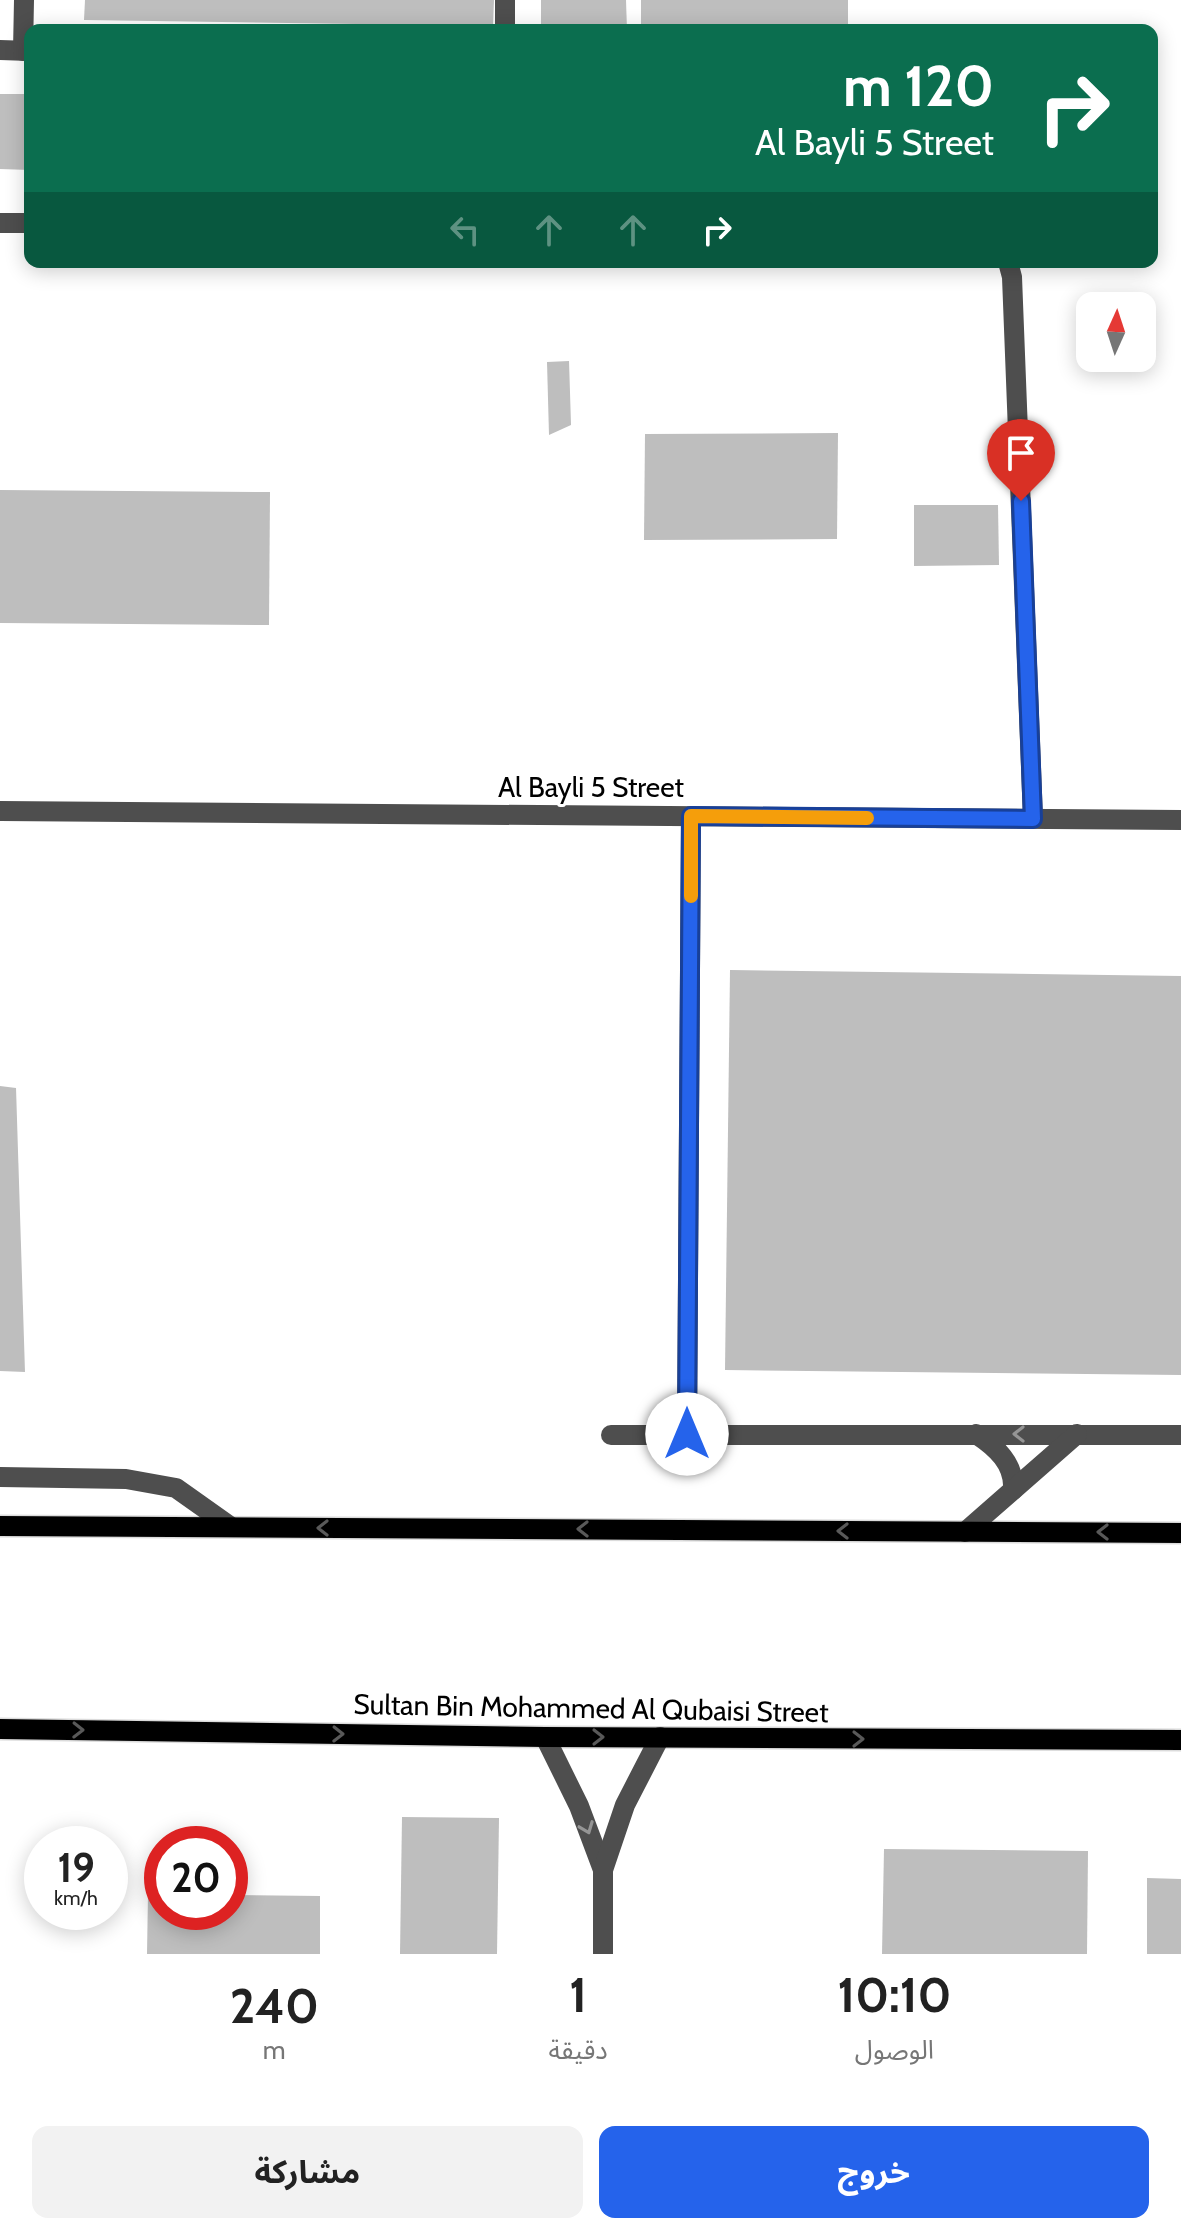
<!DOCTYPE html>
<html lang="ar">
<meta charset="utf-8">
<style>
body{margin:0;font-family:Cabin,"Noto Sans Arabic",sans-serif;background:#f2f2f2;color:#222;direction:rtl;height:100vh;display:flex;flex-direction:column;font-size:30px;white-space:nowrap}
*{box-sizing:border-box;margin:0}
p{font-size:26px;color:#767676}
.icon{flex:none;width:44px;height:44px;fill:none;stroke:currentColor;stroke-width:2;stroke-linecap:round;stroke-linejoin:round}
.map{position:relative;height:1954px;overflow:hidden;direction:ltr}
.panel{display:flex;flex-direction:column;background:#fff;flex:1}
.panel>*{flex:none}
.hud{position:absolute;left:24px;top:24px;width:1134px;height:244px;border-radius:16px;box-shadow:0 4px 20px #0003;direction:rtl;background:#0b6e4f;color:#fff;overflow:hidden}
.needle{width:52px;rotate:3deg}
.controls{position:absolute;left:1076px;top:292px;display:grid;gap:16px}
.controls a{display:grid;place-items:center;width:80px;height:80px;border-radius:16px;background:#fff;box-shadow:0 4px 20px #0003;font-size:40px}
.speed{position:absolute;left:24px;top:1826px;display:flex;gap:16px;font-size:40px;font-weight:700;text-align:center}
.speed>*{display:grid;place-content:center;width:104px;height:104px;border-radius:50%;background:#fff;box-shadow:0 4px 20px #0003;line-height:1}
.speed small{font-size:20px;font-weight:400}
.speed .limit{border:12px solid #d22;background:#fff;color:#111}
.pin{position:absolute;display:grid;place-items:center;width:68px;height:68px;color:#fff;margin:-82px -34px;border-radius:50% 50% 50% 0;rotate:-45deg;box-shadow:0 0 8px #0007}
.pin .icon{rotate:45deg}
.me{position:absolute;width:88px;margin:-44px;rotate:0deg;stroke-linejoin:round;filter:drop-shadow(0 0 6px #0008)}
.turn{display:flex;align-items:center;gap:28px;height:168px;padding:0 32px;font-size:36px}
.turn .icon{width:104px;height:104px;stroke-width:2.5}
.turn b{display:block;font-size:56px;line-height:68px}
.lanes{display:flex;align-items:center;height:76px;padding:0 32px;background:#0003;justify-content:center;gap:40px;direction:ltr}
.lanes .off{opacity:.35}
.eta{display:flex;justify-content:space-evenly;align-items:center;height:136px;text-align:center}
.eta b{font-size:48px;font-weight:700;line-height:56px}
.cta{display:flex;gap:16px;margin-top:auto;padding:16px 32px}
.cta a{flex:1;height:92px;border-radius:16px;background:#2563eb;color:#fff;font-size:32px;font-weight:700;line-height:92px;text-align:center}
.cta a+a{background:#f2f2f2;color:#222}
.map>svg:first-child{display:block}
.building{fill:#bebebe}
.lines{fill:none;stroke-linecap:round;stroke-linejoin:round}
.major-casing{stroke:#dbdbdb;stroke-width:23}
.minor{stroke:#4e4e4e;stroke-width:20}
.major{stroke:#000;stroke-width:20}
.oneway{stroke:#959595}
.oneway2{stroke:#595959}
.route-casing{stroke:#184099;stroke-width:20}
.route{stroke:#2563eb;stroke-width:14}
.slow{stroke:#f59e0b;stroke-width:14}
.labels{text-anchor:middle;stroke-width:6;stroke-linejoin:round;paint-order:stroke}
.street-label{font-size:28px;fill:#000;stroke:#fff}
</style>
<div class="map">
<svg width="1181" height="1954" viewBox="0 0 1181 1954">
<rect width="100%" height="100%" fill="#fff"/>
<!-- building -->
<g class="building">
<path d="M85,0H494L493,26L84,20Z"/>
<path d="M541,0H626L627,30H541Z"/>
<rect x="641" y="0" width="207" height="30"/>
<path d="M0,94H30V170L0,169Z"/>
<path d="M569,361L571,425L549,435L547,362Z"/>
<path d="M838,433L837,539L644,540L645,434Z"/>
<path d="M0,490L270,492L269,625L0,623Z"/>
<path d="M914,505H998L999,565L914,566Z"/>
<path d="M730,970L1181,976V1375L725,1370Z"/>
<path d="M0,1086L16,1088L25,1372L0,1371Z"/>
<path d="M402,1817L499,1818L497,1954H400Z"/>
<path d="M884,1849L1088,1851L1087,1954H882Z"/>
<path d="M1147,1878L1181,1879V1954H1147Z"/>
<path d="M148,1894H162V1912H230V1895L320,1896V1954H147Z"/>
</g>
<g class="lines">
<defs>
<g id="major">
<path d="M0,1526L1181,1533"/>
<path d="M0,1729L545,1737L1181,1740"/>
</g>
</defs>
<!-- major casing -->
<use href="#major" class="major-casing"/>
<!-- minor -->
<g class="minor">
<path d="M505,30V0"/>
<path d="M0,50L30,51"/>
<path d="M23,51L24,0"/>
<path d="M0,223H30"/>
<path d="M1008,262L1012,277L1033,819"/>
<path d="M0,811L1181,820"/>
<path d="M687,1434L691,816"/>
<path d="M976,1434C996,1447 1015,1464 1013,1490"/>
<path d="M611,1435H1181"/>
<path d="M0,1477L126,1479L176,1488L231,1527"/>
<path d="M965,1532L1077,1434"/>
<path d="M545,1737L579,1806L603,1870"/>
<path d="M603,1954V1870L625,1805L660,1737"/>
</g>
<!-- major -->
<use href="#major" class="major"/>
</g>
<!-- one-way arrows -->
<defs><path id="oneway-chevron" d="M-2-3.5L2.5 0L-2 3.5" fill="none" stroke-width="1.6" stroke-linecap="round" stroke-linejoin="round" transform="scale(2)"/></defs>
<g class="oneway">
<use href="#oneway-chevron" transform="translate(1019 1434) rotate(-180)"/>
<use href="#oneway-chevron" transform="translate(587 1828) rotate(69)"/>
</g>
<g class="oneway2">
<use href="#oneway-chevron" transform="translate(323 1528) rotate(-180)"/>
<use href="#oneway-chevron" transform="translate(583 1529) rotate(-180)"/>
<use href="#oneway-chevron" transform="translate(843 1531) rotate(-180)"/>
<use href="#oneway-chevron" transform="translate(1103 1532) rotate(-180)"/>
<use href="#oneway-chevron" transform="translate(78 1730) rotate(1)"/>
<use href="#oneway-chevron" transform="translate(338 1734) rotate(1)"/>
<use href="#oneway-chevron" transform="translate(598 1737)"/>
<use href="#oneway-chevron" transform="translate(858 1739)"/>
</g>
<g class="lines">
<defs>
<path id="route" d="M687,1434L691,816L1033,819L1021,501"/>
</defs>
<!-- route casing -->
<use href="#route" class="route-casing"/>
<!-- route -->
<use href="#route" class="route"/>
<!-- slow -->
<path class="slow" d="M691,896V816L867,818"/>
</g>
<g class="labels">
<!-- street labels -->
<g class="street-label">
<text x="591" y="797">Al Bayli 5 Street</text>
<text transform="translate(591 1708) rotate(1)" y="10">Sultan Bin Mohammed Al Qubaisi Street</text>
</g>
</g>
</svg>
<div class="controls">
<a><svg class="needle" viewBox="-14 -14 28 28"><path d="M0-13l5 13h-10z" fill="#e53935"/><path d="M0 13l5-13h-10z" fill="#767676"/></svg></a>
</div>
<div class="speed"><div>19<small>km/h</small></div><div class="limit">20</div></div>
<div class="pin" style="left:1021px;top:501px;background:#d93025"><svg class="icon" aria-label="arrive" viewBox="0 0 24 24"><path d="M6 21V4h12l-3 4 3 4H6"/></svg></div>
<svg class="me" style="left:687px;top:1434px" viewBox="-20 -20 40 40"><circle r="19" fill="#fff"/><path d="M0-13L10 11 0 6-10 11z" fill="#2563eb"/></svg>
<div class="hud">
<div class="turn"><svg class="icon" aria-label="right" viewBox="0 0 24 24"><path d="M7 20v-9h11M14 6l5 5-5 5"/></svg><div><b>120 m</b>Al Bayli 5 Street</div></div>
<div class="lanes"><svg class="icon off" aria-label="left" viewBox="0 0 24 24"><path d="M17 20v-9H6M10 6l-5 5 5 5"/></svg><svg class="icon off" aria-label="ahead" viewBox="0 0 24 24"><path d="M12 20V5M6 11l6-6 6 6"/></svg><svg class="icon off" aria-label="ahead" viewBox="0 0 24 24"><path d="M12 20V5M6 11l6-6 6 6"/></svg><svg class="icon" aria-label="right" viewBox="0 0 24 24"><path d="M7 20v-9h11M14 6l5 5-5 5"/></svg></div>
</div>
</div>
<section class="panel">
<div class="eta">
<div><b>10:10</b><p>الوصول</p></div>
<div><b>1</b><p>دقيقة</p></div>
<div><b>240</b><p>m</p></div>
</div>
<div class="cta"><a>خروج</a><a>مشاركة</a></div>
</section>
